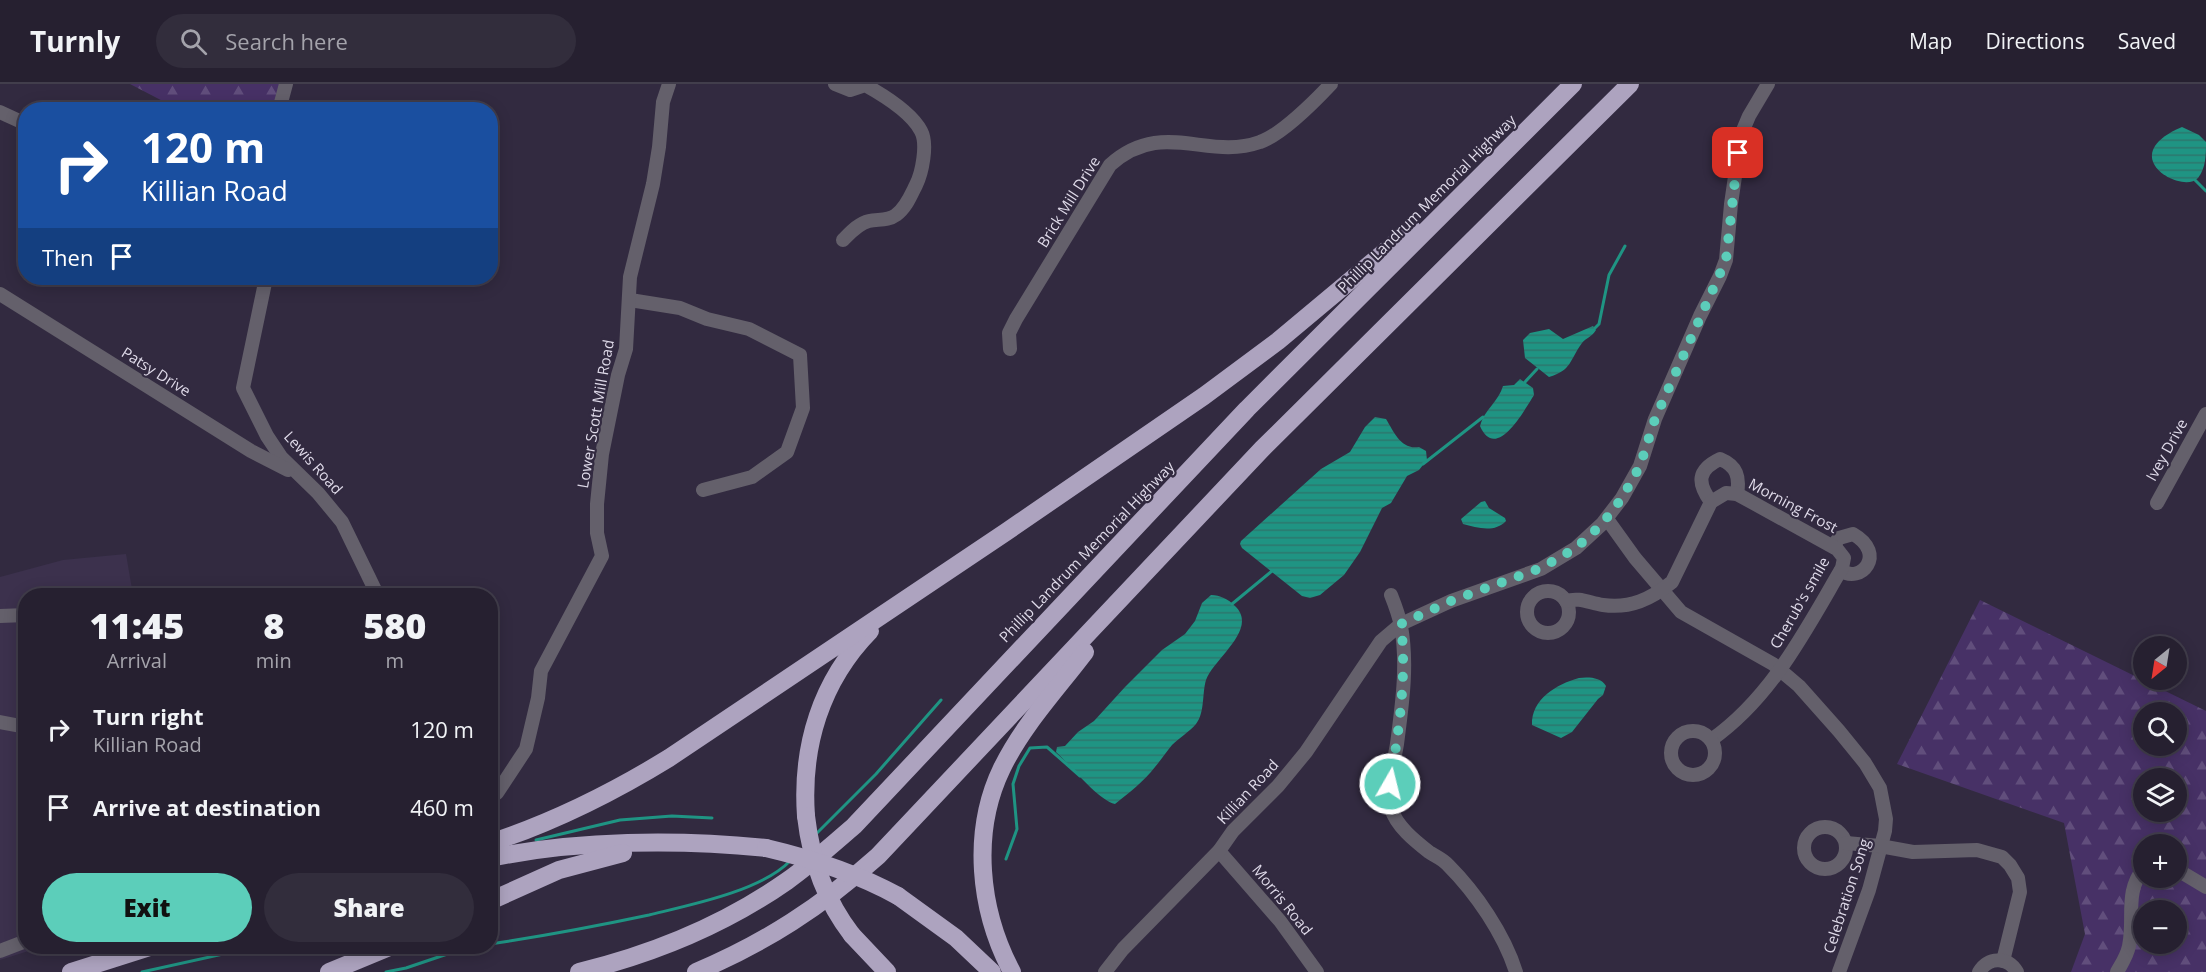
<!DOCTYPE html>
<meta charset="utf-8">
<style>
body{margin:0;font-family:"Open Sans",sans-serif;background:#322d3c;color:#f1f3f6;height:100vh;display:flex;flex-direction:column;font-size:22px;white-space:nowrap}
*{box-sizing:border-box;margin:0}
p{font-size:20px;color:#a4a3ab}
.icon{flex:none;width:33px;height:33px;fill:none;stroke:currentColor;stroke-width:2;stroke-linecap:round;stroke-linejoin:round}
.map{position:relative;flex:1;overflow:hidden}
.side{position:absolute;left:18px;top:504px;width:480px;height:366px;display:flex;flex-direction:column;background:#262030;border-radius:24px;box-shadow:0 3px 15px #0003,0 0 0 2px #423e4c}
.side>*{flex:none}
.hud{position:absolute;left:18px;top:18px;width:480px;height:183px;border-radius:24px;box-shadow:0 3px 15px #0003,0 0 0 2px #423e4c;background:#1a4fa0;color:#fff;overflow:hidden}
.needle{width:39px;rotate:210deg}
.controls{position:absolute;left:2133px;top:552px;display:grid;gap:12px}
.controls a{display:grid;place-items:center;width:54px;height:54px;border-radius:50%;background:#262030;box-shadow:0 3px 15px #0003,0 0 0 2px #423e4c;font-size:30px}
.pin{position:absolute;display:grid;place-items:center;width:51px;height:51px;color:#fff;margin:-26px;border-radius:12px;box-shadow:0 3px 9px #0006}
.me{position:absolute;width:66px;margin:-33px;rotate:8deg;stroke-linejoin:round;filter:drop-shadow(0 0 4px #0008)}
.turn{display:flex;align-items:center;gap:21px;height:126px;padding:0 24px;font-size:27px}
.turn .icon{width:78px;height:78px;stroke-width:2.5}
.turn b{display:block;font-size:42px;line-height:51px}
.then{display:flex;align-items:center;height:57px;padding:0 24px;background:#0003;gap:12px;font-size:22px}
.eta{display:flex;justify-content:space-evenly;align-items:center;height:102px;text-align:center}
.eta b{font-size:36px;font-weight:800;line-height:42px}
.button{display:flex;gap:12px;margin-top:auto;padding:12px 24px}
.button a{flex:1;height:69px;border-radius:36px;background:#5cceba;color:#111;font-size:24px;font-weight:800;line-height:69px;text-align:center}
.button a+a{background:#322d3c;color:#f1f3f6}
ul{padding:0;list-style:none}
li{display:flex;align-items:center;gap:18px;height:78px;padding:0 24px}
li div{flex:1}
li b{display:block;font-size:22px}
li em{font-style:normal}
header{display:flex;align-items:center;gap:36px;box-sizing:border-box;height:84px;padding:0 30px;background:#262030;border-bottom:2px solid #423e4c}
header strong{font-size:28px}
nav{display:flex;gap:33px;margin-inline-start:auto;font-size:21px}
.search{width:420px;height:54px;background:#322d3c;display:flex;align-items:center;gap:15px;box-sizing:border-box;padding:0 21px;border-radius:33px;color:#a4a3ab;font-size:22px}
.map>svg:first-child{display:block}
.built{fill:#3c314d}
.forest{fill:url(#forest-firs);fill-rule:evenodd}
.water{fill:url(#water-rules)}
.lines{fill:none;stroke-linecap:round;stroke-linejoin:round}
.stream{stroke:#1f9483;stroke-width:3}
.minor{stroke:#64606b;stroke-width:14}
.highway{stroke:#ada3bf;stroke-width:18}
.highway-bridge{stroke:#ada3bf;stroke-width:18}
.route{stroke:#5cceba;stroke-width:10;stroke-dasharray:0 18}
.labels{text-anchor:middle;stroke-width:4.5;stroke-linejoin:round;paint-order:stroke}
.street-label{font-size:15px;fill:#dfdae9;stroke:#322a40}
</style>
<header>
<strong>Turnly</strong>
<div class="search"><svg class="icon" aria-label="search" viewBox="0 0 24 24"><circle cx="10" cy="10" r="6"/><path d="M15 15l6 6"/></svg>Search here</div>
<nav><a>Map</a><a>Directions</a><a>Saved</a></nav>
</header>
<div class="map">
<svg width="2206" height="888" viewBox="0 0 2206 888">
<defs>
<pattern id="forest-firs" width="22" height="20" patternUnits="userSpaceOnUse" patternTransform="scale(1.5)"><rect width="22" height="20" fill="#473166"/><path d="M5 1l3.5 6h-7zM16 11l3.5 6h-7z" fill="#614e7c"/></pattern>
<pattern id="water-rules" width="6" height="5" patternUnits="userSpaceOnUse" patternTransform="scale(1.5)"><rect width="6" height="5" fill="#1f9483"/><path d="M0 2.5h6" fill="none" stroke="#2c776e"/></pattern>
</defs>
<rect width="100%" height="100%" fill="#322a40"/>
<!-- built -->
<path class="built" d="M126,470L133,511L26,512V862L41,863L0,876V493L63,476Z"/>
<!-- forest -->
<g class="forest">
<path d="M130,0H283L275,26L178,25Z"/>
<path d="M1980,516L2206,627V888H2071L2085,850L2064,739L1897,680ZM2144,628H2176V662H2144ZM2144,694H2176V728H2144ZM2144,760H2176V794H2144ZM2144,826H2176V860H2144Z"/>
</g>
<!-- water -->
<g class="water">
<path d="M2182,43L2199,51L2206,58C2206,70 2206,84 2198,94C2182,111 2113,72 2182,43Z"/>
<path d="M1593,242L1596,246C1592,253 1586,254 1582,259C1569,277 1572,286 1549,293L1525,274L1523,256L1530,249L1549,245L1563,255Z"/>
<path d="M1520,295L1533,304L1534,311C1525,325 1496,379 1480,342C1484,326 1499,317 1503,302L1514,301Z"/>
<path d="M1375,333L1386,335C1394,348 1401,366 1419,363L1426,367L1427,376L1419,386L1407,392L1391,419L1382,424L1360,468L1344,491L1320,511L1310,514L1302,512L1242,464L1240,460L1241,457L1321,385L1350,368L1365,343Z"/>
<path d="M1485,417L1489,424L1505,434L1506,437C1495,449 1477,444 1463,440L1461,435L1481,418Z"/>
<path d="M1211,511C1220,511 1228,515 1235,522C1259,545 1214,574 1206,596C1202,609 1205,629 1196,640C1189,648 1179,654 1172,661C1166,668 1161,676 1155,683C1144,697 1129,709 1115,720C1098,716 1070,681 1056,668L1057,663L1065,662L1078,648L1094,637L1125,603L1162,566L1185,550L1195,537L1202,519Z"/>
<path d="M1579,594C1588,593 1601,593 1606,602L1603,611L1598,615L1572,648L1561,654L1532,641C1531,615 1557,600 1579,594Z"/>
</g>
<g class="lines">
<!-- stream -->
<g class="stream">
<path d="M2195,96L2206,107"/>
<path d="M1595,244L1599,240L1609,191L1625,162"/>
<path d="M1525,298L1537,285"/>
<path d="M1423,380L1483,333"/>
<path d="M1232,520L1272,487"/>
<path d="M816,750L876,690L941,616"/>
<path d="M536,756L620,736L672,732L712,734"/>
<path d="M1006,775L1017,745L1013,700L1019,682L1030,664L1047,663L1080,692"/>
<path d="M490,860C544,852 597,842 649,831C690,821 761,807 790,777"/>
<path d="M142,888L259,862"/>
<path d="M386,888L406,884L471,862"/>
</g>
<!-- minor -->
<g class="minor">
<path d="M835,0L850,6L865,1C883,11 911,28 921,47C928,60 922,89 916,101C911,111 906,124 896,131C888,137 878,135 869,137C859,139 850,149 843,156"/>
<path d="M279,26L286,0"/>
<path d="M0,28L26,40"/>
<path d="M266,194L243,304L267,352L281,373L318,409L342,438L378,512"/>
<path d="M0,210L251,367L288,386"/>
<path d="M630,216L680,224L707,235L749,245L800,271L803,324L787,368L752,393L703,406"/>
<path d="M1010,265L1009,249L1016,235L1110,81C1162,34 1207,77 1260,58C1281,51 1315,17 1331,0"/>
<path d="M1711,418C1697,399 1697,386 1720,375C1737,382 1740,393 1737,410"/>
<path d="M2157,419L2206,330"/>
<path d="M1607,435L1635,474L1681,528L1773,580L1799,602L1839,647L1865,679L1880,704L1886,735L1885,747L1869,806L1839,888"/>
<path d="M1833,462L1839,454L1853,450C1888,470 1860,501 1841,486"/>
<circle cx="1548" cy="528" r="21"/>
<path d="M1391,511C1395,521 1399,532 1401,542C1408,581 1402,621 1397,660C1394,678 1386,707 1391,724C1396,742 1415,757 1429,768C1435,772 1443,775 1448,781C1476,809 1504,850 1516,888"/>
<path d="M1566,517C1580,513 1589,519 1603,521C1630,525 1651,515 1672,498L1711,418L1726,409L1737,410L1837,465L1844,474L1842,484C1805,547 1772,613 1711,656"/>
<path d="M0,532L26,531"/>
<path d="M0,638L26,643"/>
<circle cx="1693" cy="669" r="22"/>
<path d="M490,713L497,709L526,665L538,614L541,587L602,472L597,449V420L602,370L618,291L626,265L630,193L653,100L659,63L663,18L669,0"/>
<circle cx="1825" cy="764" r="21"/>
<path d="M1846,759L1880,762L1913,768L1977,766L2002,773L2010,781L2018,794L2020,808L2003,877"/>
<path d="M1219,767L1280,837L1317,888"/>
<path d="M2176,785L2206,803"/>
<path d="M0,867L26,857"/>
<path d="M1105,888L1123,865L1219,767L1233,747L1278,702L1306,668L1381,557L1401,540L1451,517L1541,485L1576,464L1602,440L1622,414L1640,382L1655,335L1700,232L1720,192L1726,176L1731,120L1741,51L1749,32L1768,0"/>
<path d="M1979,888C1988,873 2007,872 2017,888"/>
<path d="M2117,888C2122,879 2127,872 2129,862C2135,834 2124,808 2144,784"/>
</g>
<!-- highway -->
<g class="highway">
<path d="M806,732C801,662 821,597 870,547"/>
<path d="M490,759C554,738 612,709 669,674L1006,448L1204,312L1278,257L1412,145"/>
<path d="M490,774C577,756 678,755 766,764"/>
<path d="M898,812L956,854L992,888"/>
<path d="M490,817L559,786L623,769"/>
<path d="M852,851L887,888"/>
<path d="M71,888L153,862"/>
<path d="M329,888L392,862"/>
<path d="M579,888C653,870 724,841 787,797C811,780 832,761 854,742L1247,325L1573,0"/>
<path d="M696,888C765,859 822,822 878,772L1262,365L1630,0"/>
<path d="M1012,888C979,826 971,748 1002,684C1023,641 1057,605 1085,568"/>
</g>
<!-- highway-bridge -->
<g class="highway-bridge">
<path d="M806,732C811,776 825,816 852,851"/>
<path d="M766,764C813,775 856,789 898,812"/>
</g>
</g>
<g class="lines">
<!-- route -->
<path class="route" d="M1390,700C1399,646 1407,594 1401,540L1451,517L1541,484L1576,464L1602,440L1622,414L1640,382L1655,335L1726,176L1738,69"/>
</g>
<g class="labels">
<!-- street labels -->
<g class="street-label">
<text transform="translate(1069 118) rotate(-58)" y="5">Brick Mill Drive</text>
<text transform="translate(1427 120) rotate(-45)" y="5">Phillip Landrum Memorial Highway</text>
<text transform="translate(156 288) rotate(32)" y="5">Patsy Drive</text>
<text transform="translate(596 330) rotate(-80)" y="5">Lower Scott Mill Road</text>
<text transform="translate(2167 366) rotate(-61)" y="5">Ivey Drive</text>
<text transform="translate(313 379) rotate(48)" y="5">Lewis Road</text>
<text transform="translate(1793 422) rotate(28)" y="5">Morning Frost</text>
<text transform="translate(1087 468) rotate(-46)" y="5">Phillip Landrum Memorial Highway</text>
<text transform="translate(1800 519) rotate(-60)" y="5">Cherub's smile</text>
<text transform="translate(1248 708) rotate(-47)" y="5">Killian Road</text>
<text transform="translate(1847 812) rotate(-72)" y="5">Celebration Song</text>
<text transform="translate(1282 816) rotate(51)" y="5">Morris Road</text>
</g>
</g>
</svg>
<div class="controls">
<a><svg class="needle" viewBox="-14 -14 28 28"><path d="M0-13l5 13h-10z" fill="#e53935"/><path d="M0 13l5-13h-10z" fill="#a4a3ab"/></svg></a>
<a><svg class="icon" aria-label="search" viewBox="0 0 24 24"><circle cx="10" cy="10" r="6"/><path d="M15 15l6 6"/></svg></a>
<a><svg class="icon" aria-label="layers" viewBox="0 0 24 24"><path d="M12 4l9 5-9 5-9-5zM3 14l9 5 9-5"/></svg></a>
<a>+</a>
<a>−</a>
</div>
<div class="pin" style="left:1738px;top:69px;background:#d93025"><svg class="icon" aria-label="arrive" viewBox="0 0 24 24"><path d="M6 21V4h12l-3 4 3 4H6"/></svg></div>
<svg class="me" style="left:1390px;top:700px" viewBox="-20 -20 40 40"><circle r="17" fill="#5cceba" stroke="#fff" stroke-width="3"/><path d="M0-11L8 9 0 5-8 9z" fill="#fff"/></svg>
<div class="hud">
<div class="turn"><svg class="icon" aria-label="right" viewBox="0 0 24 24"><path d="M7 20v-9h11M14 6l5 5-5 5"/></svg><div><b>120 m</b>Killian Road</div></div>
<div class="then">Then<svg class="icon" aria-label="arrive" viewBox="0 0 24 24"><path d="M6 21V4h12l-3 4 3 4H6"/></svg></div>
</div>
<section class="side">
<div class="eta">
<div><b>11:45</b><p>Arrival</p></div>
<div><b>8</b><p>min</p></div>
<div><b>580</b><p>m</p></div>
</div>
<ul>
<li><svg class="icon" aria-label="right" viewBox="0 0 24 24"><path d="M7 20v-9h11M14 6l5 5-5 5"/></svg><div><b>Turn right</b><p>Killian Road</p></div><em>120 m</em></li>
<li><svg class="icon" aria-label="arrive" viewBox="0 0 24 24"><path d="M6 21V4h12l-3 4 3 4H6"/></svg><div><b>Arrive at destination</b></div><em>460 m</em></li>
</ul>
<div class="button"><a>Exit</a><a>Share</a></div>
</section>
</div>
